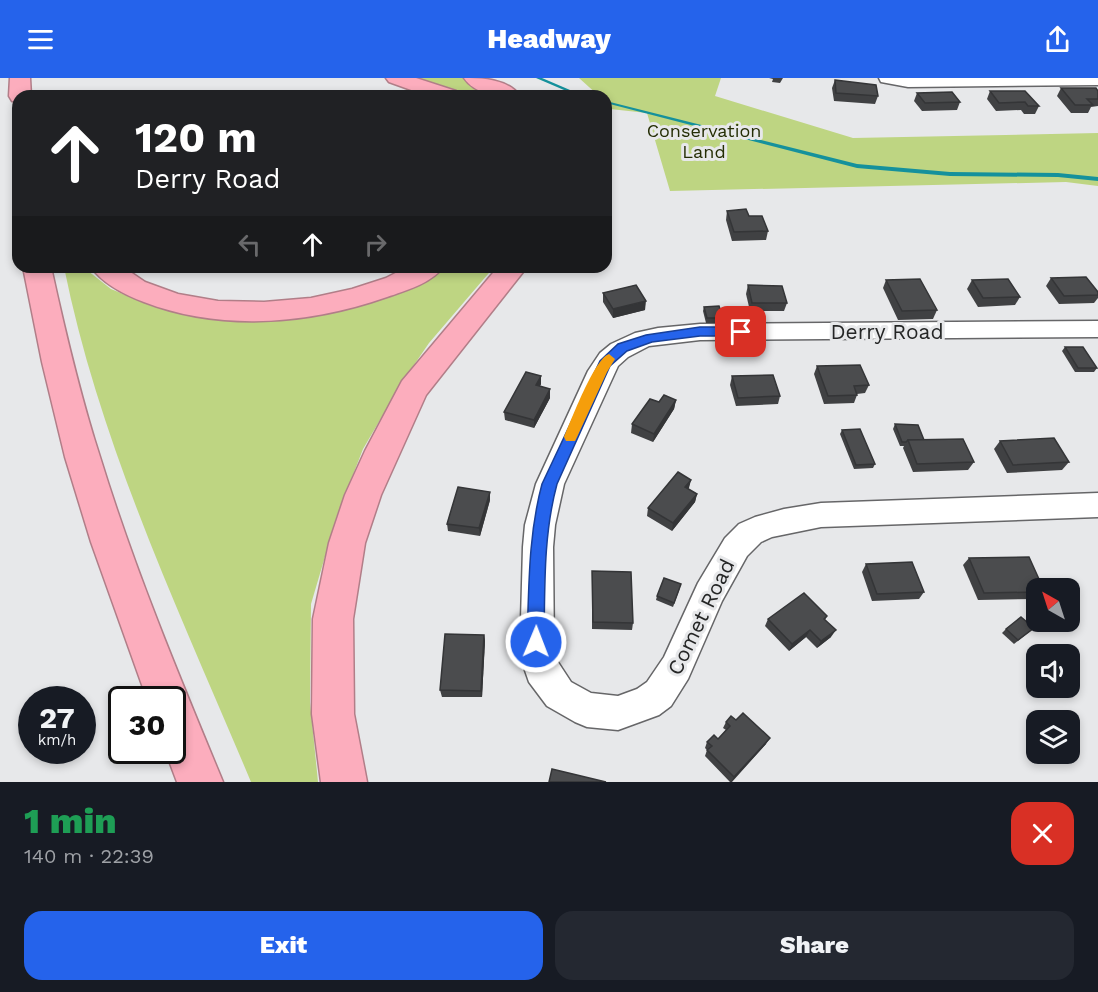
<!DOCTYPE html>
<meta charset="utf-8">
<style>
body{margin:0;font-family:"Work Sans",sans-serif;background:#242831;color:#f1f3f6;height:100vh;display:flex;flex-direction:column;font-size:22px;white-space:nowrap}
*{box-sizing:border-box;margin:0}
p{font-size:20px;color:#9ea1a6}
.icon{flex:none;width:33px;height:33px;fill:none;stroke:currentColor;stroke-width:2;stroke-linecap:round;stroke-linejoin:round}
.map{position:relative;height:704px;overflow:hidden}
.drawer{display:flex;flex-direction:column;background:#171b24;flex:1}
.drawer>*{flex:none}
.top-card{position:absolute;left:12px;top:12px;width:600px;height:183px;border-radius:18px;box-shadow:0 3px 9px #0003;background:#202124;color:#fff;overflow:hidden}
.needle{width:39px;rotate:321deg}
.buttons{position:absolute;left:1026px;top:500px;display:grid;gap:12px}
.buttons a{display:grid;place-items:center;width:54px;height:54px;border-radius:12px;background:#171b24;box-shadow:0 3px 9px #0003;font-size:30px}
.speed{position:absolute;left:18px;top:608px;display:flex;gap:12px;font-size:30px;font-weight:700;text-align:center}
.speed>*{display:grid;place-content:center;width:78px;height:78px;border-radius:50%;background:#171b24;box-shadow:0 3px 9px #0003;line-height:1}
.speed small{font-size:15px;font-weight:400}
.speed .limit{border:3px solid #111;border-radius:9px;background:#fff;color:#111}
.pin{position:absolute;display:grid;place-items:center;width:51px;height:51px;color:#fff;margin:-26px;border-radius:12px;box-shadow:0 3px 9px #0006}
.me{position:absolute;width:66px;margin:-33px;rotate:1deg;stroke-linejoin:round;filter:drop-shadow(0 0 4px #0008)}
.turn{display:flex;align-items:center;gap:21px;height:126px;padding:0 24px;font-size:27px}
.turn .icon{width:78px;height:78px;stroke-width:2.5}
.turn b{display:block;font-size:42px;line-height:51px}
.lanes{display:flex;align-items:center;height:57px;padding:0 24px;background:#0003;justify-content:center;gap:30px;direction:ltr}
.lanes .off{opacity:.35}
.round{display:grid;place-items:center;flex:none;width:63px;height:63px;border-radius:18px;background:#242831}
.overview{display:flex;align-items:center;justify-content:space-between;height:102px;padding:0 24px}
h1{font-size:36px;font-weight:800;line-height:45px;color:#1e9e55}
.cta{display:flex;gap:12px;margin-top:auto;padding:12px 24px}
.cta a{flex:1;height:69px;border-radius:18px;background:#2563eb;color:#fff;font-size:24px;font-weight:800;line-height:69px;text-align:center}
.cta a+a{background:#242831;color:#f1f3f6}
header{display:flex;justify-content:space-between;align-items:center;height:78px;padding:0 24px;background:#2563eb;color:#fff;font-size:27px;font-weight:800}
.map>svg:first-child{display:block}
.green{fill:#bed582}
.lines{fill:none;stroke-linecap:round;stroke-linejoin:round}
.stream{fill:#15919c;fill-rule:evenodd}
.minor-casing{stroke:#666668;stroke-width:3}
.motorway-casing{stroke:#b17e88;stroke-width:3}
.minor{fill:#fff;fill-rule:evenodd}
.motorway{fill:#fcadbd;fill-rule:evenodd}
.wall{fill:#404143}
.shaded-wall{fill:#343537}
.building{fill:#4b4c4e;stroke:#343537;stroke-width:1.5}
.route{fill:#2563eb;stroke:#184099;stroke-width:1.5}
.slow{fill:#f59e0b}
.labels{text-anchor:middle;stroke-width:6;stroke-linejoin:round;paint-order:stroke}
.far-park-label{font-size:18px;fill:#252e05;stroke:#e7e8ea}
.street-label{font-size:21px;fill:#252626;stroke:#e7e8ea}
</style>
<header><svg class="icon" aria-label="menu" viewBox="0 0 24 24"><path d="M4 6h16M4 12h16M4 18h16"/></svg>Headway<svg class="icon" aria-label="share" viewBox="0 0 24 24"><path d="M12 15V3M7 8l5-5 5 5M5 13v7h14v-7"/></svg></header>
<div class="map">
<svg width="1098" height="704" viewBox="0 0 1098 704">
<rect width="100%" height="100%" fill="#e7e8ea"/>
<!-- green -->
<g class="green">
<path d="M414,0H463L497,18H457Z"/>
<path d="M579,0H721L715,18L853,60L1098,55V108L1066,104L670,113L647,35L610,31L606,26V18H599Z"/>
<path d="M64,189H83L111,211L152,228L189,237L227,240L276,239L439,189H494L429,265L401,306L363,371L337,438L311,526L310,624L318,704H251C181,537 100,368 64,189Z"/>
</g>
<g class="lines">
<!-- stream -->
<g class="stream">
<path d="M536,0H542L584,18H578Z"/>
<path d="M606,23L857,86L950,94L1058,95L1098,99V103L1058,99L950,98L857,90L606,25Z"/>
</g>
<defs>
<g id="minor">
<path d="M879,0H1098V7L908,9L881,4Z"/>
<path d="M1098,243V259L700,262L649,268L628,279L618,288L564,406L555,447L553,469L554,578L571,604L591,615L618,618L637,611L647,604L664,579L698,505L725,460L739,446L755,439L784,431L821,425L1098,415V439L821,449L772,459L761,464L747,478L722,523L688,601L671,628L659,637L618,652L587,649L575,644L547,628L529,604L520,578L523,469L525,447L536,406L588,293L600,275L611,266L635,255L658,250L700,246Z"/>
</g>
<g id="motorway">
<path d="M10,0H30L31,18H18V24L12,23L9,18Z"/>
<path d="M386,0H416L456,13L459,18H428L389,4Z"/>
<path d="M464,0C483,0 508,1 520,18C501,18 476,18 464,0Z"/>
<path d="M23,189H51C65,253 80,317 100,379C134,490 179,598 223,704H177L165,672H172V621H147L91,464L65,379L42,284Z"/>
<path d="M91,189H123L145,204L178,216L218,223L264,224L311,220L352,211L386,200L407,189H443C432,205 405,213 387,219C310,246 222,254 144,224C125,217 103,206 91,189Z"/>
<path d="M498,189H527L426,317L381,417L365,465L353,541L354,636L367,704H321L312,636L313,541L329,465L345,417L365,373L402,303Z"/>
</g>
</defs>
<!-- minor casing -->
<use href="#minor" class="minor-casing"/>
<!-- motorway casing -->
<use href="#motorway" class="motorway-casing"/>
<!-- minor -->
<use href="#minor" class="minor"/>
<!-- motorway -->
<use href="#motorway" class="motorway"/>
</g>
<!-- wall -->
<g class="wall">
<path d="M769,0H783L780,5L772,4L773,1Z"/>
<path d="M835,2L878,18L875,26L834,23L832,10Z"/>
<path d="M1061,10L1098,13V28L1091,29L1088,35H1071L1057,18Z"/>
<path d="M990,13L1039,28L1035,36H1024L1021,32L996,33L987,21Z"/>
<path d="M917,15L960,24L957,32L922,33L914,23Z"/>
<path d="M727,133L749,138L768,153L766,162L732,163L726,142Z"/>
<path d="M1051,200L1098,214V220L1094,225L1059,226L1046,208Z"/>
<path d="M886,202L937,232L933,241L898,242L883,210Z"/>
<path d="M972,202L1020,219L1015,227L978,229L967,211Z"/>
<path d="M748,207L787,225L784,233H750L746,216Z"/>
<path d="M603,215L645,232L613,240L603,224Z"/>
<path d="M704,229L723,240L722,245H706L703,233Z"/>
<path d="M1065,269L1097,290L1094,294H1075L1062,273Z"/>
<path d="M817,288L869,307L865,315L857,316V317L854,325L824,326L814,296Z"/>
<path d="M541,298V306L540,308L550,320L534,350L505,342L504,334Z"/>
<path d="M732,298L780,318L778,326L736,328L730,307Z"/>
<path d="M676,322L674,331L653,364L631,355L632,346L659,324Z"/>
<path d="M895,346L924,362L974,384L968,392L913,394L903,370L904,368H900L893,351Z"/>
<path d="M842,352L875,386L873,390L854,391L840,356Z"/>
<path d="M1000,363L1069,384L1062,392L1007,395L994,371Z"/>
<path d="M691,402L688,411L697,416L695,424L672,453L647,438L648,430Z"/>
<path d="M490,422L480,458L448,453L447,446Z"/>
<path d="M969,480L1036,510V521L978,522L963,487Z"/>
<path d="M866,486L924,514L919,521L872,523L862,494Z"/>
<path d="M592,493L633,545L632,552L592,551Z"/>
<path d="M680,510L673,529L656,522L657,518Z"/>
<path d="M827,538L825,542L831,559L817,570L806,559L789,573L765,548L768,541Z"/>
<path d="M1034,550L1014,566L1002,555L1006,551Z"/>
<path d="M484,557L485,563L482,619H442L440,612Z"/>
<path d="M726,644L766,666L732,704H730L705,678L707,672L705,670L707,664L718,661L726,652L723,650Z"/>
</g>
<!-- shaded-wall -->
<g class="shaded-wall">
<path d="M646,223L645,232L613,240V231Z"/>
<path d="M541,298V306L536,316V307Z"/>
<path d="M550,311V320L534,350V342Z"/>
<path d="M676,322L674,331L653,364L654,356Z"/>
<path d="M691,402L689,410L683,417L685,409Z"/>
<path d="M490,414V422L480,458L479,450Z"/>
<path d="M697,416L695,424L672,453L673,445Z"/>
<path d="M810,552L806,559L789,573L792,566Z"/>
<path d="M836,552L831,559L817,570L821,563Z"/>
<path d="M484,557L485,563L482,619L481,613Z"/>
<path d="M770,660L766,666L731,704L734,699Z"/>
</g>
<!-- building -->
<g class="building">
<path d="M835,2L876,7L878,18L836,15Z"/>
<path d="M1061,10H1096L1098,13V21H1087L1093,27H1075Z"/>
<path d="M990,13H1025L1039,28H1028L1025,24L999,25Z"/>
<path d="M952,14L960,24L925,25L917,15Z"/>
<path d="M746,131L749,138H762L768,153L734,154L727,133Z"/>
<path d="M1086,199L1098,214V217L1064,218L1051,200Z"/>
<path d="M920,201L937,232L902,233L886,202Z"/>
<path d="M1008,201L1020,219L983,220L972,202Z"/>
<path d="M636,207L646,223L613,231L603,215Z"/>
<path d="M748,207L782,208L787,225H752Z"/>
<path d="M719,228L723,240H707L704,229Z"/>
<path d="M1065,269H1083L1097,290H1078Z"/>
<path d="M860,287L869,307L854,308L857,317L828,318L817,288Z"/>
<path d="M526,294L541,298L536,307L550,311L534,342L504,334Z"/>
<path d="M773,297L780,318L738,320L732,298Z"/>
<path d="M664,317L676,322L654,356L632,346L650,321L659,324Z"/>
<path d="M895,346L918,347L924,362H908L906,364H902Z"/>
<path d="M860,351L875,386L856,387L842,352Z"/>
<path d="M1054,360L1069,384L1013,387L1000,363Z"/>
<path d="M963,361L974,384L917,386L908,362Z"/>
<path d="M678,394L691,402L685,409L697,416L673,445L648,430Z"/>
<path d="M458,409L490,414L479,450L447,446Z"/>
<path d="M1029,479L1043,510H1036V514L984,515L969,480Z"/>
<path d="M912,484L924,514L877,516L866,486Z"/>
<path d="M592,493L631,494L633,545L593,544Z"/>
<path d="M664,500L681,506L674,525L657,518Z"/>
<path d="M804,515L827,538L824,541L836,552L821,563L810,552L792,566L768,541Z"/>
<path d="M1021,539L1034,550L1018,562L1006,551Z"/>
<path d="M445,556L484,557L481,613L440,612Z"/>
<path d="M743,635L770,660L734,699L707,672L712,668L707,664L714,657L718,661L730,648L726,644L731,638L736,642Z"/>
<path d="M552,691L606,704H549Z"/>
</g>
<!-- route -->
<path class="route" d="M700,249H741L747,254L741,258H700L652,264L627,273L610,288L557,406C543,458 545,511 544,564L542,570L536,572L530,570L527,564C529,511 528,458 542,406L600,283L618,266L646,257Z"/>
<!-- slow -->
<path class="slow" d="M609,276L615,281L607,294L577,359L575,363H566L564,359C571,343 594,281 609,276Z"/>
<g class="labels">
<!-- far-park labels -->
<g class="far-park-label">
<text x="704" y="59">Conservation<tspan x="704" dy="21">Land</tspan></text>
</g>
<!-- street labels -->
<g class="street-label">
<text x="887" y="261">Derry Road</text>
<text transform="translate(701 539) rotate(-64)" y="7">Comet Road</text>
</g>
</g>
</svg>
<div class="buttons">
<a><svg class="needle" viewBox="-14 -14 28 28"><path d="M0-13l5 13h-10z" fill="#e53935"/><path d="M0 13l5-13h-10z" fill="#9ea1a6"/></svg></a>
<a><svg class="icon" aria-label="sound" viewBox="0 0 24 24"><path d="M4 9h4l5-4v14l-5-4H4zM17 9q2 3 0 6"/></svg></a>
<a><svg class="icon" aria-label="layers" viewBox="0 0 24 24"><path d="M12 4l9 5-9 5-9-5zM3 14l9 5 9-5"/></svg></a>
</div>
<div class="speed"><div>27<small>km/h</small></div><div class="limit">30</div></div>
<div class="pin" style="left:741px;top:254px;background:#d93025"><svg class="icon" aria-label="arrive" viewBox="0 0 24 24"><path d="M6 21V4h12l-3 4 3 4H6"/></svg></div>
<svg class="me" style="left:536px;top:564px" viewBox="-20 -20 40 40"><circle r="17" fill="#2563eb" stroke="#fff" stroke-width="3"/><path d="M0-11L8 9 0 5-8 9z" fill="#fff"/></svg>
<div class="top-card">
<div class="turn"><svg class="icon" aria-label="ahead" viewBox="0 0 24 24"><path d="M12 20V5M6 11l6-6 6 6"/></svg><div><b>120 m</b>Derry Road</div></div>
<div class="lanes"><svg class="icon off" aria-label="left" viewBox="0 0 24 24"><path d="M17 20v-9H6M10 6l-5 5 5 5"/></svg><svg class="icon" aria-label="ahead" viewBox="0 0 24 24"><path d="M12 20V5M6 11l6-6 6 6"/></svg><svg class="icon off" aria-label="right" viewBox="0 0 24 24"><path d="M7 20v-9h11M14 6l5 5-5 5"/></svg></div>
</div>
</div>
<section class="drawer">
<div class="overview"><div><h1>1 min</h1><p>140 m · 22:39</p></div><a class="round" style="background:#d93025;color:#fff"><svg class="icon" aria-label="close" viewBox="0 0 24 24"><path d="M6 6l12 12M18 6L6 18"/></svg></a></div>
<div class="cta"><a>Exit</a><a>Share</a></div>
</section>
